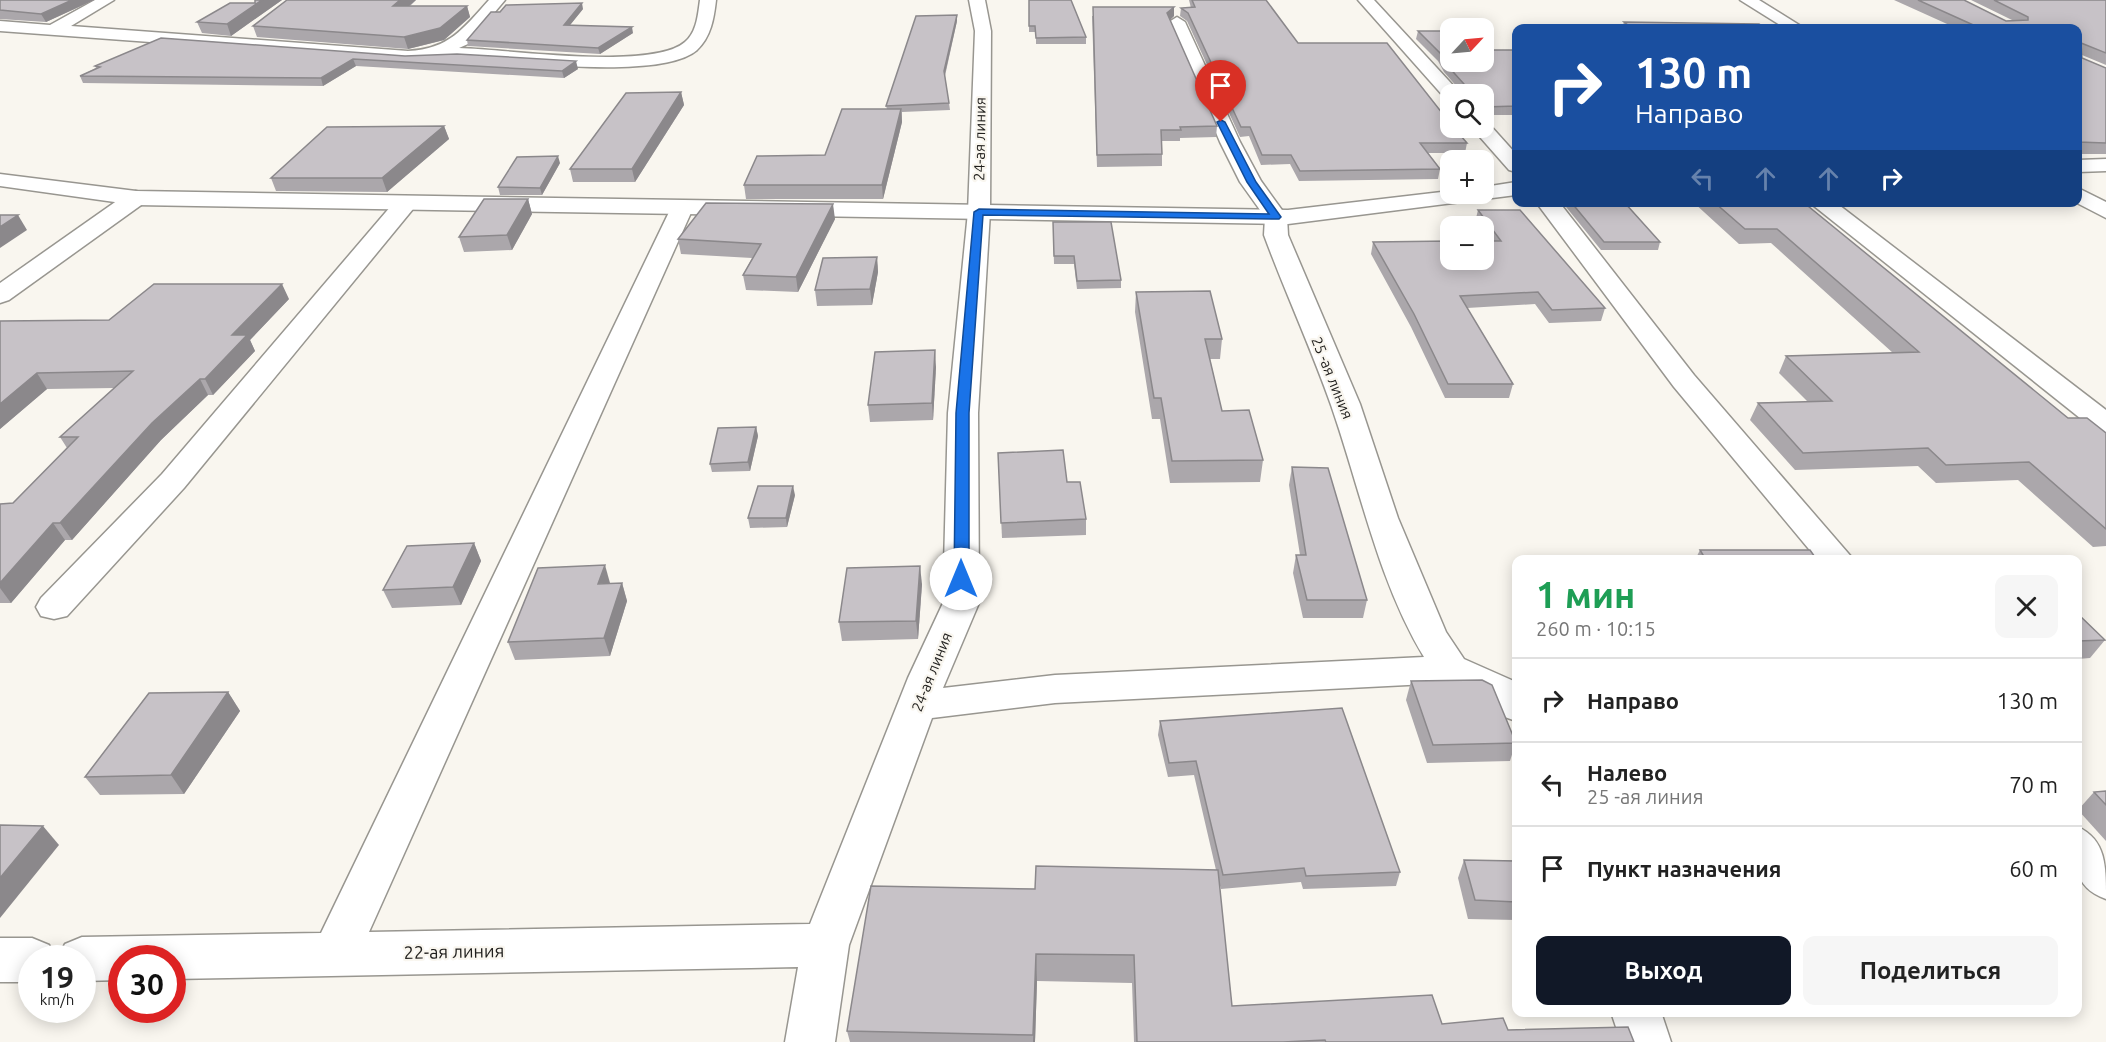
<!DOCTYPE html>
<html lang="ru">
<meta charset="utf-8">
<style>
body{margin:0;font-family:Ubuntu,sans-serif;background:#f6f6f6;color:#222;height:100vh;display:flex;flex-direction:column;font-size:22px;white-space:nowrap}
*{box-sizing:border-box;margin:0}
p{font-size:20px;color:#767676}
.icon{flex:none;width:33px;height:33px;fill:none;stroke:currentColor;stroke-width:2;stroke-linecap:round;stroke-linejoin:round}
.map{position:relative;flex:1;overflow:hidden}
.side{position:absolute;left:1512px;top:555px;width:570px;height:462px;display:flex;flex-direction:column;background:#fff;border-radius:12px;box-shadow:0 3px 15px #0003}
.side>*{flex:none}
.banner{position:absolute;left:1512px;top:24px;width:570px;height:183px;border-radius:12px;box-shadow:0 3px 15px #0003;background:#1a4fa0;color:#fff;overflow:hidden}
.needle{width:39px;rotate:64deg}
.buttons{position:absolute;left:1440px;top:18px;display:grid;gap:12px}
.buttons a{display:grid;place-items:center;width:54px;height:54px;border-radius:12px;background:#fff;box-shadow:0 3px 15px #0003;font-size:30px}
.speed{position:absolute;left:18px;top:945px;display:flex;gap:12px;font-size:30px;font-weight:700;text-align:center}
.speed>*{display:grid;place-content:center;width:78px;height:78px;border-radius:50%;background:#fff;box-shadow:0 3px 15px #0003;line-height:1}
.speed small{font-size:15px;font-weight:400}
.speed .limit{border:9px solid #d22;background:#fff;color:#111}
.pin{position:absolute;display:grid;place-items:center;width:51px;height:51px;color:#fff;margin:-62px -26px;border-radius:50% 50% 50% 0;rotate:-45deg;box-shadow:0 0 6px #0007}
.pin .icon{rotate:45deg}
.me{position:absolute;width:66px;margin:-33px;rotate:0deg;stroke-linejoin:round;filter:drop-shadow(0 0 4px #0008)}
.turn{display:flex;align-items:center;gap:21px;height:126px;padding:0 24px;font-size:27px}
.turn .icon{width:78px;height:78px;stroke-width:2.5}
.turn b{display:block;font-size:42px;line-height:51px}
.lanes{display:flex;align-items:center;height:57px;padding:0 24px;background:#0003;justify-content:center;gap:30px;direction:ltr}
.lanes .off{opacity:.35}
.round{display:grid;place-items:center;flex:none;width:63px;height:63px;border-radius:12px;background:#f6f6f6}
.headline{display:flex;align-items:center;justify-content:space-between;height:102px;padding:0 24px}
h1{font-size:36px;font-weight:700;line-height:45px;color:#1e9e55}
.button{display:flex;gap:12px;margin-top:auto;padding:12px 24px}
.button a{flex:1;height:69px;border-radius:12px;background:#111827;color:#fff;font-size:24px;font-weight:700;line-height:69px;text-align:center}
.button a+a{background:#f6f6f6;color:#222}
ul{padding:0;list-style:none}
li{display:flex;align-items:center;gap:18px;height:84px;padding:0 24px;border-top:2px solid #e0e0e0}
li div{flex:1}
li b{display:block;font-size:22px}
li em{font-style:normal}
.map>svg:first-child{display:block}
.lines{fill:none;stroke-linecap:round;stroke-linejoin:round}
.minor-casing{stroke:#989690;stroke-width:3}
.tertiary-casing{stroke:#989690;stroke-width:3}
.minor{fill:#fff;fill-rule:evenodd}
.tertiary{fill:#fff;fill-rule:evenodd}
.wall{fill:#aba7ab}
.shaded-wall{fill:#8b888b}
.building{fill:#c7c2c7;stroke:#8b888b;stroke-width:1.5}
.route{fill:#1a73e8;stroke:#114b97;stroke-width:1.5}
.labels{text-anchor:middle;stroke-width:4.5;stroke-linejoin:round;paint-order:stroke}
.street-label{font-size:15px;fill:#1f1e1c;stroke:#f9f6ef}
.near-street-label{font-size:18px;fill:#1f1e1c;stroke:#f9f6ef}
</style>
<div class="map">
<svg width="2106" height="1042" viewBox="0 0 2106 1042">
<rect width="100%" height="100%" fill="#f9f6ef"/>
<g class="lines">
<defs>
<g id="minor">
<path d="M95,0H114L71,26L408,51C449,49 463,29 489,0H505L468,44L459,48C506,49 652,71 685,42C697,32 698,14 700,0H716C714,18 711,37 697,50C661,81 516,61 467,59C447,58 428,60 408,61L0,31V21L50,25Z"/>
<path d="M969,0H985L991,31L990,212L978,413L979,603L943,688L1055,675L1424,657C1378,581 1360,488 1331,405C1311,348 1285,292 1264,235L1265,217L1240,182L1220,142L1169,22L1177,17L1185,22L1240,142L1261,181L1287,217L1288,235L1360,404L1398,518L1446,632L1464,659L1516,682V721L1502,716L1489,702L1447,683L1055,703L932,718L849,945L835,1042H785L798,967L172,979V958H122V980L82,981V958H58L65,944L82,937L321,933L672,206L675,201H691L694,206L369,932L810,924L908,678L943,603L948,413L968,212L975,31Z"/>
<path d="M1358,0H1374L1461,94H1450V99L1445,98Z"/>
<path d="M1740,0H1759L1804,28H1785Z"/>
<path d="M1484,122L1489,124L1516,154V172L1509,170L1472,128H1484Z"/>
<path d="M2078,188L2106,202V218L2075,202H2078Z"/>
<path d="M136,191L144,193L147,198L144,203L9,300L0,303V283L128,193Z"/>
<path d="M405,197L413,199L416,204L413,209L184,488L67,616L54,619L41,616L36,607L41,598L162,474L397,199Z"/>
<path d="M1536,202H1559L1694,375L1854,560H1818L1674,387Z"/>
<path d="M1809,202H1835L2106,410V433L2095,430Z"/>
<path d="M2078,827C2106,840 2106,866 2106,899C2071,887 2074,859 2078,827Z"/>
<path d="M0,938H32L49,945L55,958H32V982H0Z"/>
<path d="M1611,1012H1661L1671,1042H1621Z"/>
</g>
<g id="tertiary">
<path d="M2106,159V171L2078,172V160Z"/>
<path d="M0,174L136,191L1288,210L1450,191V194H1484V187L1516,182V195L1288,224L136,205L0,186Z"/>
</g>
</defs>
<!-- minor casing -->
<use href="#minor" class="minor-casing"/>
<!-- tertiary casing -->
<use href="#tertiary" class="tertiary-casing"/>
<!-- minor -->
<use href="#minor" class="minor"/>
<!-- tertiary -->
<use href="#tertiary" class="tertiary"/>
</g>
<!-- wall -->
<g class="wall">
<path d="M0,0H94L46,22L0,19Z"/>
<path d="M255,0H282L231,36L202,33L197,22L255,3Z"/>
<path d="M287,0H416L410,6H467L470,17L444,40L408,49L257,37L253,26Z"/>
<path d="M1029,0L1086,37V44H1036V32H1029Z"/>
<path d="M1189,0H1266L1298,43L1467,143L1465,153H1428L1440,169L1438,179L1299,181L1290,164L1261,165L1249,136L1240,137L1187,21L1180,16L1181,8H1191Z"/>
<path d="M1894,0H1964L2006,21L2012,20L1971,0H2106V65L2082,55V58L2106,68V154H2078V28H1956Z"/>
<path d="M583,9L570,25L633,33L600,54L468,46L467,40Z"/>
<path d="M1092,16H1174L1170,20L1217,126L1216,137L1180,138V141H1162V166L1097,167Z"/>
<path d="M957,21L945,76L950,110L902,112V122L883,199H746L744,185L825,155L887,109L886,106Z"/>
<path d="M1624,22L1766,28H1622Z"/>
<path d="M1418,31L1486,50H1516V115H1484V94H1457L1458,88L1444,72L1438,61L1416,39Z"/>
<path d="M161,38L578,69L564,78L356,66L323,86L83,83L80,76L96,68L95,66Z"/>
<path d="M681,92L684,105L635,182H573L570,169Z"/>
<path d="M444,126L449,139L387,192L276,191L271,178Z"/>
<path d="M560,163L542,195H500L498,187Z"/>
<path d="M528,199L532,214L512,250L464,252L459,237Z"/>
<path d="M1562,202H1624L1660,242L1658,250H1601Z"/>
<path d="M1693,202H1803L2068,418L2106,433V546L2093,547L2018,480L1936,483L1918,466L1795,470L1750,420L1758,403L1808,402L1779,373L1786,356L1893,353L1771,243L1739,244Z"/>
<path d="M1478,210L1605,308L1601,321L1549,323L1535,304L1467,308L1513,384L1509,398H1445L1411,327L1371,254L1373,242L1489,241L1484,234V226H1478L1475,222Z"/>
<path d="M835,219L798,292L746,290L743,275L752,258L681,254L678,239Z"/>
<path d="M1053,222L1121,280V288L1077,289L1074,264H1054Z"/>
<path d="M877,257L878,272L872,305L817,306L815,290Z"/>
<path d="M1136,292L1222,339L1220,359H1210L1222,411L1263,460L1260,482L1170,483L1160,419H1152L1135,312Z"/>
<path d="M289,299L250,340L255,351L213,395H208L161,440L72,540H65L11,603H0V504L13,503L67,448L60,437L114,388L47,389L0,429V321L109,320Z"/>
<path d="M936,367L933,420L870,422L868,405Z"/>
<path d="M756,427L758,436L750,471L712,472L710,464Z"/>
<path d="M998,453L1067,482L1086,519V535L1002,538Z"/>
<path d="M1292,467L1367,600L1363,618H1303L1293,573L1296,555H1300L1289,485Z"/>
<path d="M795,495L787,527L750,528L748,518Z"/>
<path d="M474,543L481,561L461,605L392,608L383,590Z"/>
<path d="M1700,550L1817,560H1695Z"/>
<path d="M610,583H622L627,601L610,656L515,660L508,642Z"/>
<path d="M922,584L918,639L842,641L839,622Z"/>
<path d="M2078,614L2105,640L2090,658L2078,659Z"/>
<path d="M1411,681L1516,742L1510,761L1427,763L1406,700Z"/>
<path d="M228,692L240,711L184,794L100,795L85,777Z"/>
<path d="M1160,721L1400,872L1396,886L1303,889L1301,882L1221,889L1219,882L1232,1006L1508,1030L1634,1042H1134L1132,983L1037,981L1035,1042H850L847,1031L1035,889L1216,870L1194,775L1168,777L1158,735Z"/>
<path d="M2106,791V841L2078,810L2094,792Z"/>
<path d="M1464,860L1516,861V920L1468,919L1458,878Z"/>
<path d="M1903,1012H1950L1905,1015Z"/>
</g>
<!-- shaded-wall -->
<g class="shaded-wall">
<path d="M72,0H94L46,22L41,14Z"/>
<path d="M262,0H282L231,36L227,24Z"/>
<path d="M400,0H416L397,16L393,6Z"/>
<path d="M582,3L583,9L566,30L564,25Z"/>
<path d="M467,6L470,17L444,40L408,49L404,37Z"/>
<path d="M1174,7V16L1167,23V13Z"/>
<path d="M957,15V21L944,78V71Z"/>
<path d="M632,27L633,33L600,54L598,48Z"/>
<path d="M353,59L356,66L323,86L321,78Z"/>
<path d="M576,61L578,69L564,78L562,71Z"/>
<path d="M681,92L684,105L635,182L632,169Z"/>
<path d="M901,109L902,122L883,199L882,185Z"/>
<path d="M444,126L449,139L387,192L382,178Z"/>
<path d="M558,156L560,163L542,195L540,188Z"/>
<path d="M528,199L532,214L512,250L507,235Z"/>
<path d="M833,204L835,219L798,292L796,277Z"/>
<path d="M18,215L27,230L0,248V227Z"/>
<path d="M877,257L878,272L872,305L870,289Z"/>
<path d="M282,284L289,299L250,340L255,351L213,395L205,379L232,335Z"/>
<path d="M935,350L936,367L933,420L932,403Z"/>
<path d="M37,373L47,389L0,429V404Z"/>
<path d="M200,379L208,395L161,440L72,540L60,523L152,423Z"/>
<path d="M756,427L758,436L750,471L748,462Z"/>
<path d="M793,486L795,495L787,527L786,518Z"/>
<path d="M53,523L65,540L11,603L0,588V583Z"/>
<path d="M474,543L481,561L461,605L453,587Z"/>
<path d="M605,565L610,583L598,584Z"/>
<path d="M920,566L922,584L918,639L916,621Z"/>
<path d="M622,583L627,601L610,656L604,638Z"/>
<path d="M228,692L240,711L184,794L171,775Z"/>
<path d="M43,826L59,845L0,918V878Z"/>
<path d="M1036,954L1037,981L1035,1042H1033Z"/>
</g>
<!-- building -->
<g class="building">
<path d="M0,0H72L41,14L0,10Z"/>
<path d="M255,0H262L227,24L197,22L230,3H255Z"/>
<path d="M287,0H400L393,6H467L440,28L404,37L253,26Z"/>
<path d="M1029,0H1071L1086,37L1036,38L1035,26H1029Z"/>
<path d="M1192,0H1266L1298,43H1387L1450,123V128H1454L1467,143H1420L1440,169L1300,171L1291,155H1262L1250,127H1241L1188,13L1181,8L1195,7Z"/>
<path d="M1918,0H1964L2006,21L2028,20V17L1994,0H2106V53L2081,43L2082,58L2106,68V143L2078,142V28H1943H1980Z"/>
<path d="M582,3L564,25L632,27L598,48L467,40L491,12H500L506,5Z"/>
<path d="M1093,7H1174L1167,13L1217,126L1180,127L1181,130H1161L1162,154L1097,155Z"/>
<path d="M957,15L944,71L949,103L886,106L916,16Z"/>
<path d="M1624,22L1759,24L1766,28H1632Z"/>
<path d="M1418,31H1450V62H1484V48L1486,50H1516V106L1484,107V94H1461L1458,88L1464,87V84L1446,64L1440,53Z"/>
<path d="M161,38L405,56L457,54L576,61L562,71L353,59L321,78L80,76L100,67L95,66Z"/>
<path d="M681,92L632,169H570L626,93Z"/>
<path d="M842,109H901L882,185H744L757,156L825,155Z"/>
<path d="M444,126L382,178H271L327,127Z"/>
<path d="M558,156L540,188L498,187L517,157Z"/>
<path d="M484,199H528L507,235L459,237Z"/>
<path d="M1571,202H1624L1660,242H1604Z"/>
<path d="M1714,202H1803L2068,418H2087L2106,433V529L2029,462L1946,465L1928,448L1803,453L1758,403L1832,401L1786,356L1919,352L1777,229H1745Z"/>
<path d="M706,203L833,204L796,277L743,275L761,244L678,239Z"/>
<path d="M1478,210H1520L1605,308L1552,310L1538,292L1460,296L1513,384H1448L1414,314L1373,242L1450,241V260H1484V241H1501Z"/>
<path d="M0,215H18L0,227Z"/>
<path d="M1053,222H1111L1121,280L1077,281L1074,256H1054Z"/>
<path d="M877,257L870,289L815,290L823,258Z"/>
<path d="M154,284H282L232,335H247L205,379H200L152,423L60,523H53L0,583V504L13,503L78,437H60L133,371L37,373L0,404V321L109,320Z"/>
<path d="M1210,291L1222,339H1205L1222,411L1249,410L1263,460L1172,461L1161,398H1154L1136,292Z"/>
<path d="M935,350L932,403L868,405L875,352Z"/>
<path d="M756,427L748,462L710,464L718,428Z"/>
<path d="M1063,450L1067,482H1080L1086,519L1001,523L998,453Z"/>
<path d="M1292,467L1328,468L1367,600H1307L1296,555H1306Z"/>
<path d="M758,486H793L786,518H748Z"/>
<path d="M474,543L453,587L383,590L407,546Z"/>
<path d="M1700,550H1810L1817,560H1706Z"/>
<path d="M2016,556L2020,560H1950L1948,558Z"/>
<path d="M605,565L598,584L622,583L604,638L508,642L538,568Z"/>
<path d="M920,566L916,621L839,622L847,568Z"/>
<path d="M2078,614L2105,640L2078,641Z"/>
<path d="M1482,680L1492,685L1516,743L1433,745L1411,681Z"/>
<path d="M228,692L171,775L85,777L149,693Z"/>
<path d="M1342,708L1400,872L1306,876L1304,868L1223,875L1196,761L1169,763L1160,721Z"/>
<path d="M2106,791V805L2094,792Z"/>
<path d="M0,825L43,826L0,878Z"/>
<path d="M1464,860L1516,861V902L1475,900Z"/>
<path d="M1036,866L1218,870L1232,1006L1432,995L1442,1024L1503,1018L1508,1030L1628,1027L1634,1042H1326L1325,1040L1283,1042H1137L1134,955L1036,954L1033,1035L847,1031L871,886L1035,889Z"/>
</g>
<!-- route -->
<path class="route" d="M1221,120L1225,122L1256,182L1281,217L1279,219L983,215L969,413V579L966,583H956L954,579L956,413L974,212L979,209L1269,214L1247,182L1217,122Z"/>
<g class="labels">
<!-- street labels -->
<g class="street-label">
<text transform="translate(980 139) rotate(-89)" y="5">24-ая линия</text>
<text transform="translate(1332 378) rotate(68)" y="5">25 -ая линия</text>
<text transform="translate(932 672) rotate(-68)" y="5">24-ая линия</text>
</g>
<!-- near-street labels -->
<g class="near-street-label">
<text transform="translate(454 952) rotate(-1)" y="6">22-ая линия</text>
</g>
</g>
</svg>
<div class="buttons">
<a><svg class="needle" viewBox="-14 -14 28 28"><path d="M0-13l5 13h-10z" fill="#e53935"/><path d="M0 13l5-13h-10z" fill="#767676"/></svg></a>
<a><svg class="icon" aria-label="search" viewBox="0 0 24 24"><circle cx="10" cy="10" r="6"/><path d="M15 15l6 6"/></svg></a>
<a>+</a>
<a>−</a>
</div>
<div class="speed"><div>19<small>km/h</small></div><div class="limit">30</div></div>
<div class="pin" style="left:1221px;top:122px;background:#d93025"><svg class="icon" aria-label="arrive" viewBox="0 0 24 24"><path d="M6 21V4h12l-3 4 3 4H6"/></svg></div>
<svg class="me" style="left:961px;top:579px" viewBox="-20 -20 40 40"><circle r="19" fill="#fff"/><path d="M0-13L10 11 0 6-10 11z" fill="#1a73e8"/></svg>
<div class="banner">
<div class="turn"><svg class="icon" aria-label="right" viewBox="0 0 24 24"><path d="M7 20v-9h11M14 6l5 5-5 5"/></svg><div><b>130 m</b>Направо</div></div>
<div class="lanes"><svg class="icon off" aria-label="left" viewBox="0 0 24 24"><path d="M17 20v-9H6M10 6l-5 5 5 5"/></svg><svg class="icon off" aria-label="ahead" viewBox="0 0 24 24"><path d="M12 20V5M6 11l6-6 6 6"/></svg><svg class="icon off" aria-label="ahead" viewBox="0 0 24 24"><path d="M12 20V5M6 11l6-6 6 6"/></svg><svg class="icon" aria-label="right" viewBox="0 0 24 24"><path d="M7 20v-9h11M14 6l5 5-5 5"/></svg></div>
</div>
<section class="side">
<div class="headline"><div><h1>1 мин</h1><p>260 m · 10:15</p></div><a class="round"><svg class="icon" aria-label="close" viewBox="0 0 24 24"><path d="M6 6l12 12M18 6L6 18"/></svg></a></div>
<ul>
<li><svg class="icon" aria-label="right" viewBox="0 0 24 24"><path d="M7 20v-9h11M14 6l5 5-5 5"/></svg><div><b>Направо</b></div><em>130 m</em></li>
<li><svg class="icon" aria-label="left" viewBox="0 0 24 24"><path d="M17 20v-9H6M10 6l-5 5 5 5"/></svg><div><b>Налево</b><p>25 -ая линия</p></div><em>70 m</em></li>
<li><svg class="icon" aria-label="arrive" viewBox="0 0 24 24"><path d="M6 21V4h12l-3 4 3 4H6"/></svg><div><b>Пункт назначения</b></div><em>60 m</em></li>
</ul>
<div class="button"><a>Выход</a><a>Поделиться</a></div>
</section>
</div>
